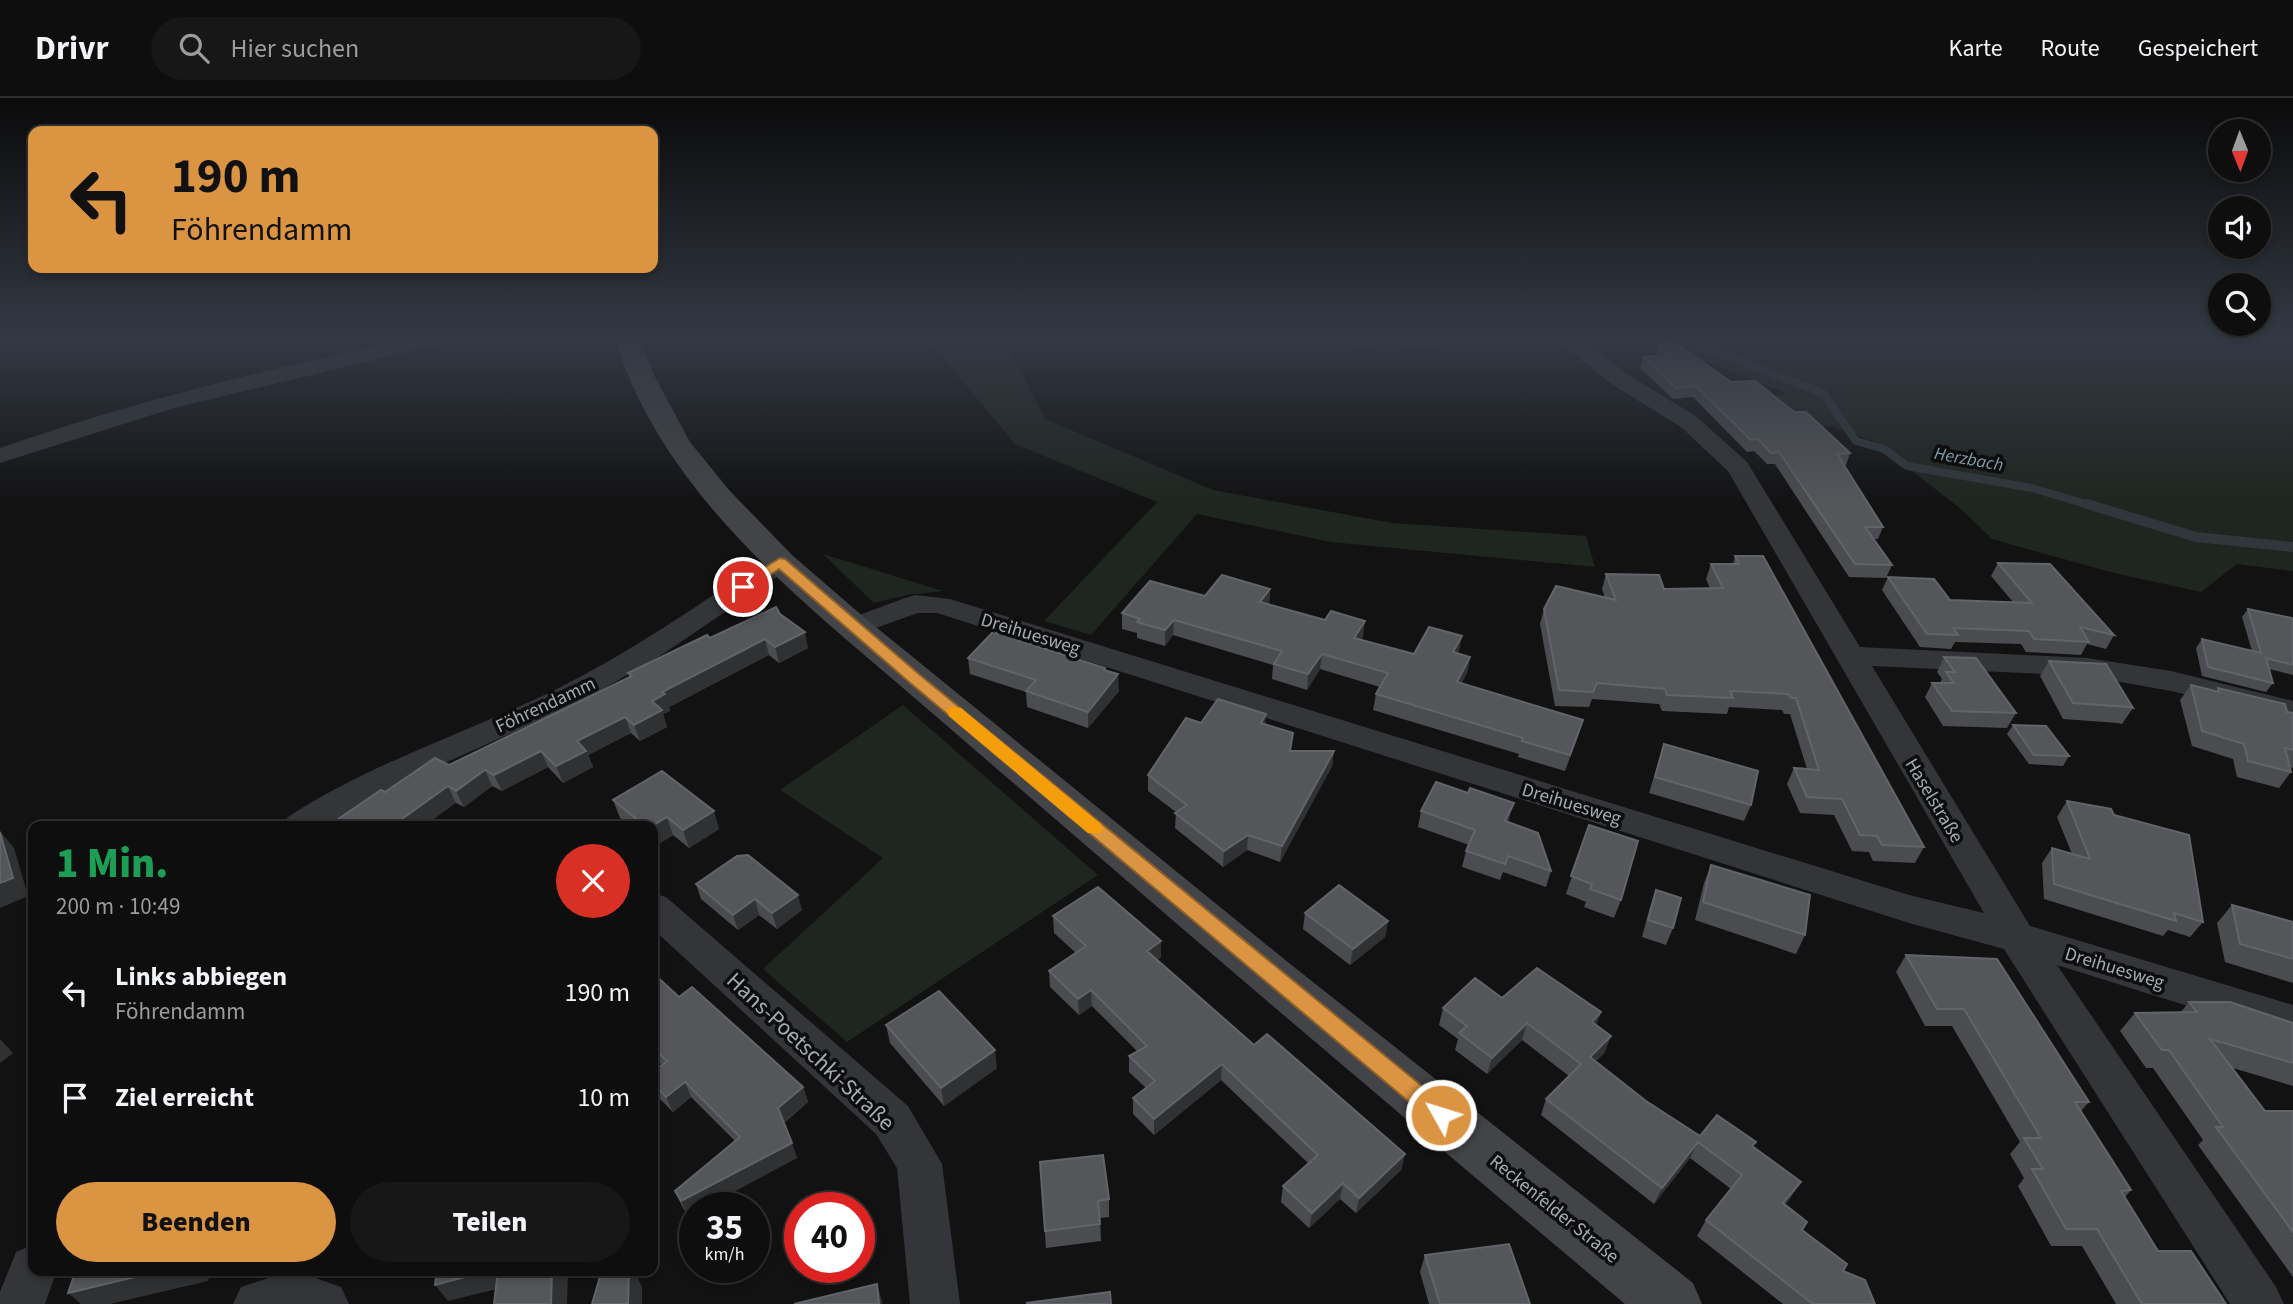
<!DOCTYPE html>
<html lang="de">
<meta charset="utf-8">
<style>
body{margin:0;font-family:"Source Sans 3",sans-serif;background:#171717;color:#f1f3f6;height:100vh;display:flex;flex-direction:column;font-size:26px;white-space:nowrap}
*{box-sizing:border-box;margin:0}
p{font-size:23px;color:#9b9c9e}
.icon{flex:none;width:38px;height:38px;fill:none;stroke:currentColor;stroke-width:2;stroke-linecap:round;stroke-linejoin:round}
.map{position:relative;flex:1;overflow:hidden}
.details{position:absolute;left:28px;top:723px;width:630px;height:455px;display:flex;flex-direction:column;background:#0e0e0e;border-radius:14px;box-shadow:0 4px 10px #0003,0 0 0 2px #2e2e2e}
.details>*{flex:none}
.banner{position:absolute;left:28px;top:28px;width:630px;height:147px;border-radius:14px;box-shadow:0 4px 10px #0003,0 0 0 2px #2e2e2e;background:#db9542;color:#111;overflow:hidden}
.needle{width:46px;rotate:179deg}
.tools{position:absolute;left:2208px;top:21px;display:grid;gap:14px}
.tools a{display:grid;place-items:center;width:63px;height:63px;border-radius:50%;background:#0e0e0e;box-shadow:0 4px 10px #0003,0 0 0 2px #2e2e2e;font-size:35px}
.speed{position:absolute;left:679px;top:1094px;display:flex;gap:14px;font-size:35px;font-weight:700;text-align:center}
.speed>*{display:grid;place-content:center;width:91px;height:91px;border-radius:50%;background:#0e0e0e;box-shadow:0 4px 10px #0003,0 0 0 2px #2e2e2e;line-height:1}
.speed small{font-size:18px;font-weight:400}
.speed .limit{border:10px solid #d22;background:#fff;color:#111}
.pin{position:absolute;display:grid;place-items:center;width:60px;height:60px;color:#fff;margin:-30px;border:4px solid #fff;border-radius:50%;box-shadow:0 2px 7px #0007}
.me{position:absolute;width:77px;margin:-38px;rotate:309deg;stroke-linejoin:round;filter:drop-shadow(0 0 5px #0008)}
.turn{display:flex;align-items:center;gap:24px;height:147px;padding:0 28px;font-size:32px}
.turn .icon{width:91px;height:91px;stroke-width:2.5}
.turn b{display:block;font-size:49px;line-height:60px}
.round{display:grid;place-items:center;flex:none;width:74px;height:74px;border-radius:37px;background:#171717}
.overview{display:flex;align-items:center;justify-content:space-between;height:119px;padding:0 28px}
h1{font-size:42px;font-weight:800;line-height:52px;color:#1e9e55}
.cta{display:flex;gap:14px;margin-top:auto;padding:14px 28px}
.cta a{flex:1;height:80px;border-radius:42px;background:#db9542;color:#111;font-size:28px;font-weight:800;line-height:80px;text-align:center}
.cta a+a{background:#171717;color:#f1f3f6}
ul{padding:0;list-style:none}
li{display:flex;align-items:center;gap:21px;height:105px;padding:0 28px}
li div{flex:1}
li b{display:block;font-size:26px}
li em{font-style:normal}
header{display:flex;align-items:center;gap:42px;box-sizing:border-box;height:98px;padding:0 35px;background:#0e0e0e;border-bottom:2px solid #2e2e2e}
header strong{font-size:33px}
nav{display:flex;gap:38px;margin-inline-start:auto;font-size:24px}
.search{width:490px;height:63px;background:#171717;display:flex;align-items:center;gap:18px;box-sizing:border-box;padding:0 24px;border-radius:38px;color:#9b9c9e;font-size:26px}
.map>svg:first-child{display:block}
.green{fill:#1f251f}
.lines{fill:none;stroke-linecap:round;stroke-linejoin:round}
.stream-far1{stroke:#2f373c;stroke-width:8}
.stream{stroke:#2f373c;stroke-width:10}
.path{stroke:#393b3e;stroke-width:3.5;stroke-dasharray:2.5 3.5;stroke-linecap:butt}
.street{fill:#333538;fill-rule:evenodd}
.secondary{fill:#424447;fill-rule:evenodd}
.wall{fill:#4b4c4f}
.shaded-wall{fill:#303133}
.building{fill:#54565a;stroke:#616468;stroke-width:2}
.route{fill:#db9542;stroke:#8e612b;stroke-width:2}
.slow{fill:#f59e0b}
.labels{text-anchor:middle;stroke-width:7;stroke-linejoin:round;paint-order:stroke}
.far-water-label{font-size:18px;font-style:italic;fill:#809ba9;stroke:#0d0d0e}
.street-label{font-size:19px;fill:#a5abb2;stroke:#0d0d0e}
.near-street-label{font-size:23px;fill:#a5abb2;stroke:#0d0d0e}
</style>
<header>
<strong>Drivr</strong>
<div class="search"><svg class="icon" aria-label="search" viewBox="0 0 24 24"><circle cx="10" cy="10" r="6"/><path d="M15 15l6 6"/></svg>Hier suchen</div>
<nav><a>Karte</a><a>Route</a><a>Gespeichert</a></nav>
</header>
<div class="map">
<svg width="2293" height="1206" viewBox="0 0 2293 1206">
<rect width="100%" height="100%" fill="#121213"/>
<!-- green -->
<g class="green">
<path d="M925,238H1003L1045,321L1213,392L1392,425L1586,438L1595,469L1330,444L1197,416L1091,537L1044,523L1157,404L1015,346Z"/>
<path d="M1316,238H1491L1386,255Z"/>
<path d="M1644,238H2293V473L2237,466L2201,494L2114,475L1992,441L1962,412L1875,344L1832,328L1819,329L1789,310L1775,297L1788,296Z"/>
<path d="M823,456L943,493L907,497L874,505Z"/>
<path d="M903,607L1098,777L847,944L763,871L883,760L780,692Z"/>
</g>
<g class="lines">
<!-- stream-far1 -->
<path class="stream-far1" d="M1674,238L1823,295L1856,343L1884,351L1907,368L2032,390L2093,408"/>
<!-- stream -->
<path class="stream" d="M2087,406L2196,439L2293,449"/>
<!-- path -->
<path class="path" d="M473,241L486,238"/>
<!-- street -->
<g class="street">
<path d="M423,238H460L457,242L174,310L0,365V350C138,302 280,268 423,238Z"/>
<path d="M1560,238H1577L1629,277L1697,319L1747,364L1860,549L2087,560L2171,573L2293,603V623L2171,593L2087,578L1872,568L2030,828L2293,907V941L2057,867L2276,1189L2284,1206H2230L2004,851L1909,825L937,515H918L853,538L843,535L838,529L843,523L905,500L915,497L950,501L1909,797L1984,815L1728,373L1681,329L1613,287L1561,245L1558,241Z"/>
<path d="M780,456L790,458L794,464L790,470L660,558L579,605L409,681L326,728H282L288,719C372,664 467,635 557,591C632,553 701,506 770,458Z"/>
<path d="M653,795L666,799L908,1008L942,1066L960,1206H910L897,1070L876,1036L653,831Z"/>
<path d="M33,1147V1172H57L45,1206H0V1194L16,1154Z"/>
<path d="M293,1172L341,1189L349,1206H233L241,1189Z"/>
</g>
<!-- secondary -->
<path class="secondary" d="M614,238H638L655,279L690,344L729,392L792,457L866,521L1289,865L1693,1185L1702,1206H1625C1446,1055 1267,904 1090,751C1025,695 961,640 896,584C782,487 659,386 614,238Z"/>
</g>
<!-- wall -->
<g class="wall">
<path d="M1658,249L1794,314L1850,355L1846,367H1844L1883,429L1878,441H1874L1892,467L1886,480L1849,479L1775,366H1767L1754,353L1747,354L1693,299L1673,301L1640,270L1643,259L1656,258Z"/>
<path d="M1735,458L1924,749L1915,765L1873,763L1869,754L1852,753L1834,717L1800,715L1787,686L1794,670L1807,671L1790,616H1784L1782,612L1729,609L1727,616L1662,613L1659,606L1592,601L1589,609L1555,608L1540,526L1544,511L1605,500L1602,491L1606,476L1664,491L1710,490L1706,481L1711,466H1733Z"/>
<path d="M1998,465L2114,537L2106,551L2087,546L2081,557L2026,554L2021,546L1955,544L1951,551L1920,549L1882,492L1888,479L1950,502L2013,504L1991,478Z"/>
<path d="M1270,491L1269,507L1363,538L1361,542L1414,556L1462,538L1458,555L1470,559L1467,575L1461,585L1578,638L1565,673L1518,659L1519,656L1373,612L1376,596L1380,589L1320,571L1307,592L1272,581L1273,567L1173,537L1165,548L1137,540V535L1122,531V515L1205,498Z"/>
<path d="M2248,511L2293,523V577L2269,571L2273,585L2266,594L2202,578L2196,550L2202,541L2252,553L2242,519Z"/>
<path d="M780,516L808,550L779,565L769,557L669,609L670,613L663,616L667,629L640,643L631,635L588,657L593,669L563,685L548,669L502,693L492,688L464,709L456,705L385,694L449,667L630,579L628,575L710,540Z"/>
<path d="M1944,559L2016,615L2007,630L1943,628L1925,599L1932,585H1940L1942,581L1937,574Z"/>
<path d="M968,560L1105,570L1106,572L1119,593L1088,630L1027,609L1026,594L970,576Z"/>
<path d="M2049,563L2133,610L2122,626L2118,625L2063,621L2040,578Z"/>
<path d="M2191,587L2216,593L2218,590L2293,615V670L2289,669L2291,674L2279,690L2237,679L2233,661L2192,648L2180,602Z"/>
<path d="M1201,625L1266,627L1291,653H1334L1332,668L1280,764L1247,752L1223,769L1175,730L1176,714L1148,693V677Z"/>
<path d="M2013,627L2069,658L2063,668L2029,666L2007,636Z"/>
<path d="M1664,646L1751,707L1744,723L1649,695Z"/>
<path d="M613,702L719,731L689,750L673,737L654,749L653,747V728H629L620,720Z"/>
<path d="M2067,703L2114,717L2203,824L2190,839L2168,832L2163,838L2044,801L2042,765L2052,750L2072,756L2057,719Z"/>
<path d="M1421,713L1509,721L1508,724L1551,773L1546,789L1503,774L1500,782L1462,769L1466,753L1469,747L1418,729Z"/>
<path d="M1589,727L1621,802L1614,820L1584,809L1586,804L1566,796Z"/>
<path d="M1711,767L1805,837L1796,856L1695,822L1704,785Z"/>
<path d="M696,786L802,812L777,831L759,817L738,832L701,801Z"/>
<path d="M1656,792L1673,830L1666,847L1642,839L1650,809Z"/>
<path d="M2232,807L2293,824V885L2225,864L2217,825Z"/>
<path d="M1305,815L1388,823L1385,839L1350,867L1303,831Z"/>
<path d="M1053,818L1161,843V859L1157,862L1254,947L1405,1056L1401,1072L1356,1115L1340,1101L1309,1130L1281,1104L1283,1088L1308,1065L1221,982L1154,1037L1133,1016V1000L1146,990L1129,974V958L1137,953L1092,908L1079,917L1050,889L1049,873L1076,855L1054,835Z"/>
<path d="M1906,857L2089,1004L2081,1013L2131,1092L2125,1099L2158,1153L2226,1206H2116L2082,1148H2051L2018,1088L2024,1080L2010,1056L2020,1044L1952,928H1925L1896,874Z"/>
<path d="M653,875L679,899L803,989L808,1004L784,1025L797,1060L695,1110V1114L688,1118L682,1108L675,1093L735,1043L691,999L673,1014L653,994V974L662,967L653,958Z"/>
<path d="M1502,900L1601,914L1596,927L1605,954L1596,963L1646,1003L1700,1038L1753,1049L1791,1099L1785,1107L1802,1132L1875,1206H1783L1697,1138L1706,1122L1731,1091L1690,1060L1654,1106L1541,1017L1546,1001L1569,978L1522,942L1487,976L1455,952L1458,941L1439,927L1443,910Z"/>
<path d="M2189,904L2293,925V988L2233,970L2265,1013H2293V1179L2198,1047L2203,1042L2153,970H2146L2120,933L2135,915H2180Z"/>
<path d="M886,927L997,970L944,1008L890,945Z"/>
<path d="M1040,1064L1109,1101V1119L1100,1120L1101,1143L1046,1150Z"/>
<path d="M1425,1157L1530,1206H1429L1420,1174Z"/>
</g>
<!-- shaded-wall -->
<g class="shaded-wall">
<path d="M1270,491L1269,506L1259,520L1260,504Z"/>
<path d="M1174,522L1173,537L1165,548V532Z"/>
<path d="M1365,523L1363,538L1352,555L1354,540Z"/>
<path d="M805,534L808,550L779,565L775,549Z"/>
<path d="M1462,538L1459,553L1450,570L1453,554Z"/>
<path d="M765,541L769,557L669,609L670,613L663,616L667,629L640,643L634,627L652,603L662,594Z"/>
<path d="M1322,556L1320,571L1307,592L1308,576Z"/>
<path d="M1470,559L1467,575L1454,600L1457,584Z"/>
<path d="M1118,576L1119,593L1088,630V614Z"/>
<path d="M1266,616L1265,631L1261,625Z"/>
<path d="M625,619L631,635L588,657L593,669L563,685L556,668L577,643Z"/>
<path d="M1583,622L1578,638L1565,673L1570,657Z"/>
<path d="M541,653L548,669L502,693L494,677Z"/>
<path d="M1334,653L1332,668L1280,764L1282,748Z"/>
<path d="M485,672L492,688L464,709L456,693Z"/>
<path d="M448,688L456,705L424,728H392Z"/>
<path d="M1514,705L1509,721L1501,740L1505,723Z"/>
<path d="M714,713L719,731L689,750L683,732Z"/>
<path d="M667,719L673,737L654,749L653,744L652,728Z"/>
<path d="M0,733L14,750L28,798L0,810Z"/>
<path d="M1248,737L1247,752L1223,769L1224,753Z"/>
<path d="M798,797L802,812L777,831L772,815Z"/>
<path d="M755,801L759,817L738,832L733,817Z"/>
<path d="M1388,823L1385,839L1350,867L1353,851Z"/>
<path d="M1161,843V859L1147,869V853Z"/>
<path d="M1091,892L1092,908L1079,917L1078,901Z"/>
<path d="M1601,914L1595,931L1592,924Z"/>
<path d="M1527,925L1522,942L1487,976L1492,960Z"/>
<path d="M1611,938L1605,954L1584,975L1590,959Z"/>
<path d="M0,941L13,955L0,965Z"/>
<path d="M995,952L997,970L944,1008L941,990Z"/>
<path d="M1222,966L1221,982L1154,1037V1021Z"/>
<path d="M685,984L691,999L673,1014L666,999Z"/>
<path d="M803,989L808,1004L783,1025L778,1010Z"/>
<path d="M1698,1044L1690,1060L1654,1106L1662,1090Z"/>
<path d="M792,1045L797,1060L704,1110H695V1114L688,1118L681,1103Z"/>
<path d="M1405,1056L1401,1072L1356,1115L1359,1100Z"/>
<path d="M1801,1084L1791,1099L1773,1121L1783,1105Z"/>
<path d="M1343,1085L1340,1101L1309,1130L1312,1115Z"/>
<path d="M164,1172H211L208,1183L110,1206H81L68,1195Z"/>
<path d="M491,1172H522L521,1185L448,1203L435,1187Z"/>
<path d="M552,1172H566L568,1176L567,1206H551Z"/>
<path d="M629,1172H634L642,1189V1206H628Z"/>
<path d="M877,1186L882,1203V1206H879Z"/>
</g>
<!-- building -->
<g class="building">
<path d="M1662,244H1674L1731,284L1755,283L1794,314H1806L1850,355L1837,356L1883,429H1865L1892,467L1855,466L1779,354L1771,355L1758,341L1751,342L1696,288L1676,290L1643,259L1666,257L1658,249Z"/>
<path d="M1735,458H1763L1924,749L1882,747L1877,738L1860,737L1842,701L1807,699L1794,670L1819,672L1796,600H1791L1788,596L1730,593L1733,600L1667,597L1665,591L1597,585L1593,594L1559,592L1544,511L1556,488L1616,502L1606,476L1659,477L1664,491L1723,490L1711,466H1739Z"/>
<path d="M1998,465L2050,466L2114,537L2080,529L2089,544L2034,541L2029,533L1953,530L1958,537L1927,536L1888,479L1934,481L1950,502L2032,505Z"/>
<path d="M1222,477L1270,491L1260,504L1325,522L1331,513L1365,523L1354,540L1414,556L1429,529L1462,538L1453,554L1470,559L1457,584L1583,622L1570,657L1522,643L1523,640L1376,596L1388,575L1322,556L1308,576L1274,566L1282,553L1174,522L1165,532L1137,524L1140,521L1122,515L1150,483L1205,498Z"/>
<path d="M776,509L780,516L805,534L775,549L765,541L662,594L665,596L652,603L662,612L634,627L625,619L577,643L586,653L556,668L541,653L494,677L485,672L456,693L448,688L392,728H328L381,692L385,694L435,660L449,667L632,578L628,575L707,537L710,540Z"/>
<path d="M2248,511L2292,520L2293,523V567L2266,560L2273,585L2208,569L2202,541L2261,555Z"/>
<path d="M993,534L1105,570L1104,572L1118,576L1088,614L1026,593L1036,582L968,560Z"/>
<path d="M1944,559L1976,560L2016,615L1952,613L1932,585H1954L1946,574H1955Z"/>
<path d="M2049,563L2106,566L2133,610L2128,609L2073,605Z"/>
<path d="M2191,587L2219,594L2218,590L2285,606L2287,614L2293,615V652L2285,650L2291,674L2248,663L2244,646L2202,633Z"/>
<path d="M1218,601L1266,616L1261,625L1293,635L1290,653H1334L1282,748L1248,737L1224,753L1175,715L1187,707L1148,677L1186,620L1201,625Z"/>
<path d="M2013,627L2046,628L2069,658L2034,657Z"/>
<path d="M1664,646L1758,673L1751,707L1655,679Z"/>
<path d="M662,673L714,713L683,732L667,719L652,728H645L613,702Z"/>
<path d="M1436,684L1468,695L1470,690L1514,705L1505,723L1538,735L1551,773L1508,758L1505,766L1466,753L1475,732L1421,713Z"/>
<path d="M2067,703L2111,711L2114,717L2189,737L2203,824L2174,815L2176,823L2054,786L2052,750L2090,761Z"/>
<path d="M1589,727L1638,743L1621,802L1590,791L1592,786L1571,778Z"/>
<path d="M0,734L13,780L0,785Z"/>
<path d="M748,757L798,797L772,815L755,801L733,817L696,786L737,758Z"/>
<path d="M1711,767L1810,797L1805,837L1703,804Z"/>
<path d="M1339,787L1388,823L1353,851L1305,815Z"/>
<path d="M1098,789L1161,843L1147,853L1254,947L1267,936L1405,1056L1359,1100L1343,1085L1312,1115L1283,1088L1318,1057L1222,966L1154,1021L1133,1000L1155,983L1129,958L1147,948L1091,892L1078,901L1049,873L1086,848L1053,818Z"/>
<path d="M1656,792L1681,800L1673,830L1648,822Z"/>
<path d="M2232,807L2293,824V861L2240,846Z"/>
<path d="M1906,857L1997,861L2089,1004H2075L2131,1092L2121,1093L2158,1153H2191L2226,1206H2142L2097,1131H2066L2032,1071H2043L2024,1040H2041L1964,911H1937Z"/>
<path d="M1537,870L1601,914L1592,924L1611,938L1590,959L1646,1003L1700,1038L1717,1017L1756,1044L1752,1048L1801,1084L1783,1105L1807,1124L1802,1132L1847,1166L1843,1173L1865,1182L1875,1206H1813L1706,1122L1742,1077L1698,1044L1662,1090L1546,1001L1581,966L1527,925L1492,960L1459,935L1467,928L1443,910L1475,880L1502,900Z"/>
<path d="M653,875L679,899L692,889L803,989L778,1010L792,1045L681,1103L675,1093L740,1039L685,984L666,999L653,985V974L667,963L653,949Z"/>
<path d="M939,893L995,952L941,990L886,927Z"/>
<path d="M2189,904H2230L2293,925V965L2210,941L2265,1013H2293V1134L2216,1029H2223L2169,952H2162L2135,915L2197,914Z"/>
<path d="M1103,1057L1109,1101L1098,1103L1100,1126L1045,1133L1040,1064Z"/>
<path d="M1509,1146L1530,1206H1440L1425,1157Z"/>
<path d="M76,1172H164L68,1195Z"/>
<path d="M437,1172H491L435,1187Z"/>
<path d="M498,1172H552L551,1206H494Z"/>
<path d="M602,1172H629L628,1206H592Z"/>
<path d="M877,1186L879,1206H794Z"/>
<path d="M1110,1194L1111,1206H1027V1205Z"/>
</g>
<!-- sky -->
<linearGradient id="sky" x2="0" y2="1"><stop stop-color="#0a0a0a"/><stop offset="0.59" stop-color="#333944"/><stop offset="1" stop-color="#333944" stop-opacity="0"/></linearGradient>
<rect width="2293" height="406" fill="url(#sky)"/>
<!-- route -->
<path class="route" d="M780,460L785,461L920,577L1449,1010L1452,1017L1449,1024L1441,1026L1433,1024L909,584L779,471L748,492H738V486Z"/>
<!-- slow -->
<path class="slow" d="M955,609L961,610L1101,726L1103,730L1101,735H1088L949,618L947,614L949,610Z"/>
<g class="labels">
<!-- far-water labels -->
<g class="far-water-label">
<text transform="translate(1969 361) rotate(10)" y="6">Herzbach</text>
</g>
<!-- street labels -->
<g class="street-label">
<text transform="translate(1031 535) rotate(17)" y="7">Dreihuesweg</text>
<text transform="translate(545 606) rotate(-25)" y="7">Föhrendamm</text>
<text transform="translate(1935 702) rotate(59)" y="7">Haselstraße</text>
<text transform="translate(1572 705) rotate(17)" y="7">Dreihuesweg</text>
<text transform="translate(2115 869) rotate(17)" y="7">Dreihuesweg</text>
<text transform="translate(1555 1110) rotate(39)" y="7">Reckenfelder Straße</text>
</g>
<!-- near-street labels -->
<g class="near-street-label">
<text transform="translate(811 953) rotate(43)" y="8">Hans-Poetschki-Straße</text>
</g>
</g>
</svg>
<div class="tools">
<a><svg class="needle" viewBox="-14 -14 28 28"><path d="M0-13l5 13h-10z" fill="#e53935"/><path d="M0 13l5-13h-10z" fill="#9b9c9e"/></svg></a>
<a><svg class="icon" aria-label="sound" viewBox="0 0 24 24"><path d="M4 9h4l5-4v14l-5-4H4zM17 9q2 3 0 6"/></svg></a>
<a><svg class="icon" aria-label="search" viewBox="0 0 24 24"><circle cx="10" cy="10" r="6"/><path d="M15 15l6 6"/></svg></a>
</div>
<div class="speed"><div>35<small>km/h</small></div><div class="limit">40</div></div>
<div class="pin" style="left:743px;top:489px;background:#d93025"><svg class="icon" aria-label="arrive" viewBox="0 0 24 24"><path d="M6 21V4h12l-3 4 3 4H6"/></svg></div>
<svg class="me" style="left:1441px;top:1017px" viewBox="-20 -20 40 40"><circle r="17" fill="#db9542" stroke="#fff" stroke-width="3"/><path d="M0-11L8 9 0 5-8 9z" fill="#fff"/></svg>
<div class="banner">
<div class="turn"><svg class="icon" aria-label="left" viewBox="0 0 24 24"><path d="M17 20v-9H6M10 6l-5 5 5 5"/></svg><div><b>190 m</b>Föhrendamm</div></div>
</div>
<section class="details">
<div class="overview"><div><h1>1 Min.</h1><p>200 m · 10:49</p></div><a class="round" style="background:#d93025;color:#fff"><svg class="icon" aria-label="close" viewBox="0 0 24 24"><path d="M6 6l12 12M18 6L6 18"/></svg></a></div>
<ul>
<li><svg class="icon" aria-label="left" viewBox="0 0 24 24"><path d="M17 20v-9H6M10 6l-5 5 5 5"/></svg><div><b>Links abbiegen</b><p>Föhrendamm</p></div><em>190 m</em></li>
<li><svg class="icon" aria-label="arrive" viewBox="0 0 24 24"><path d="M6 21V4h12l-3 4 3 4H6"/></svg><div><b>Ziel erreicht</b></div><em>10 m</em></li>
</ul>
<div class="cta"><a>Beenden</a><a>Teilen</a></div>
</section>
</div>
